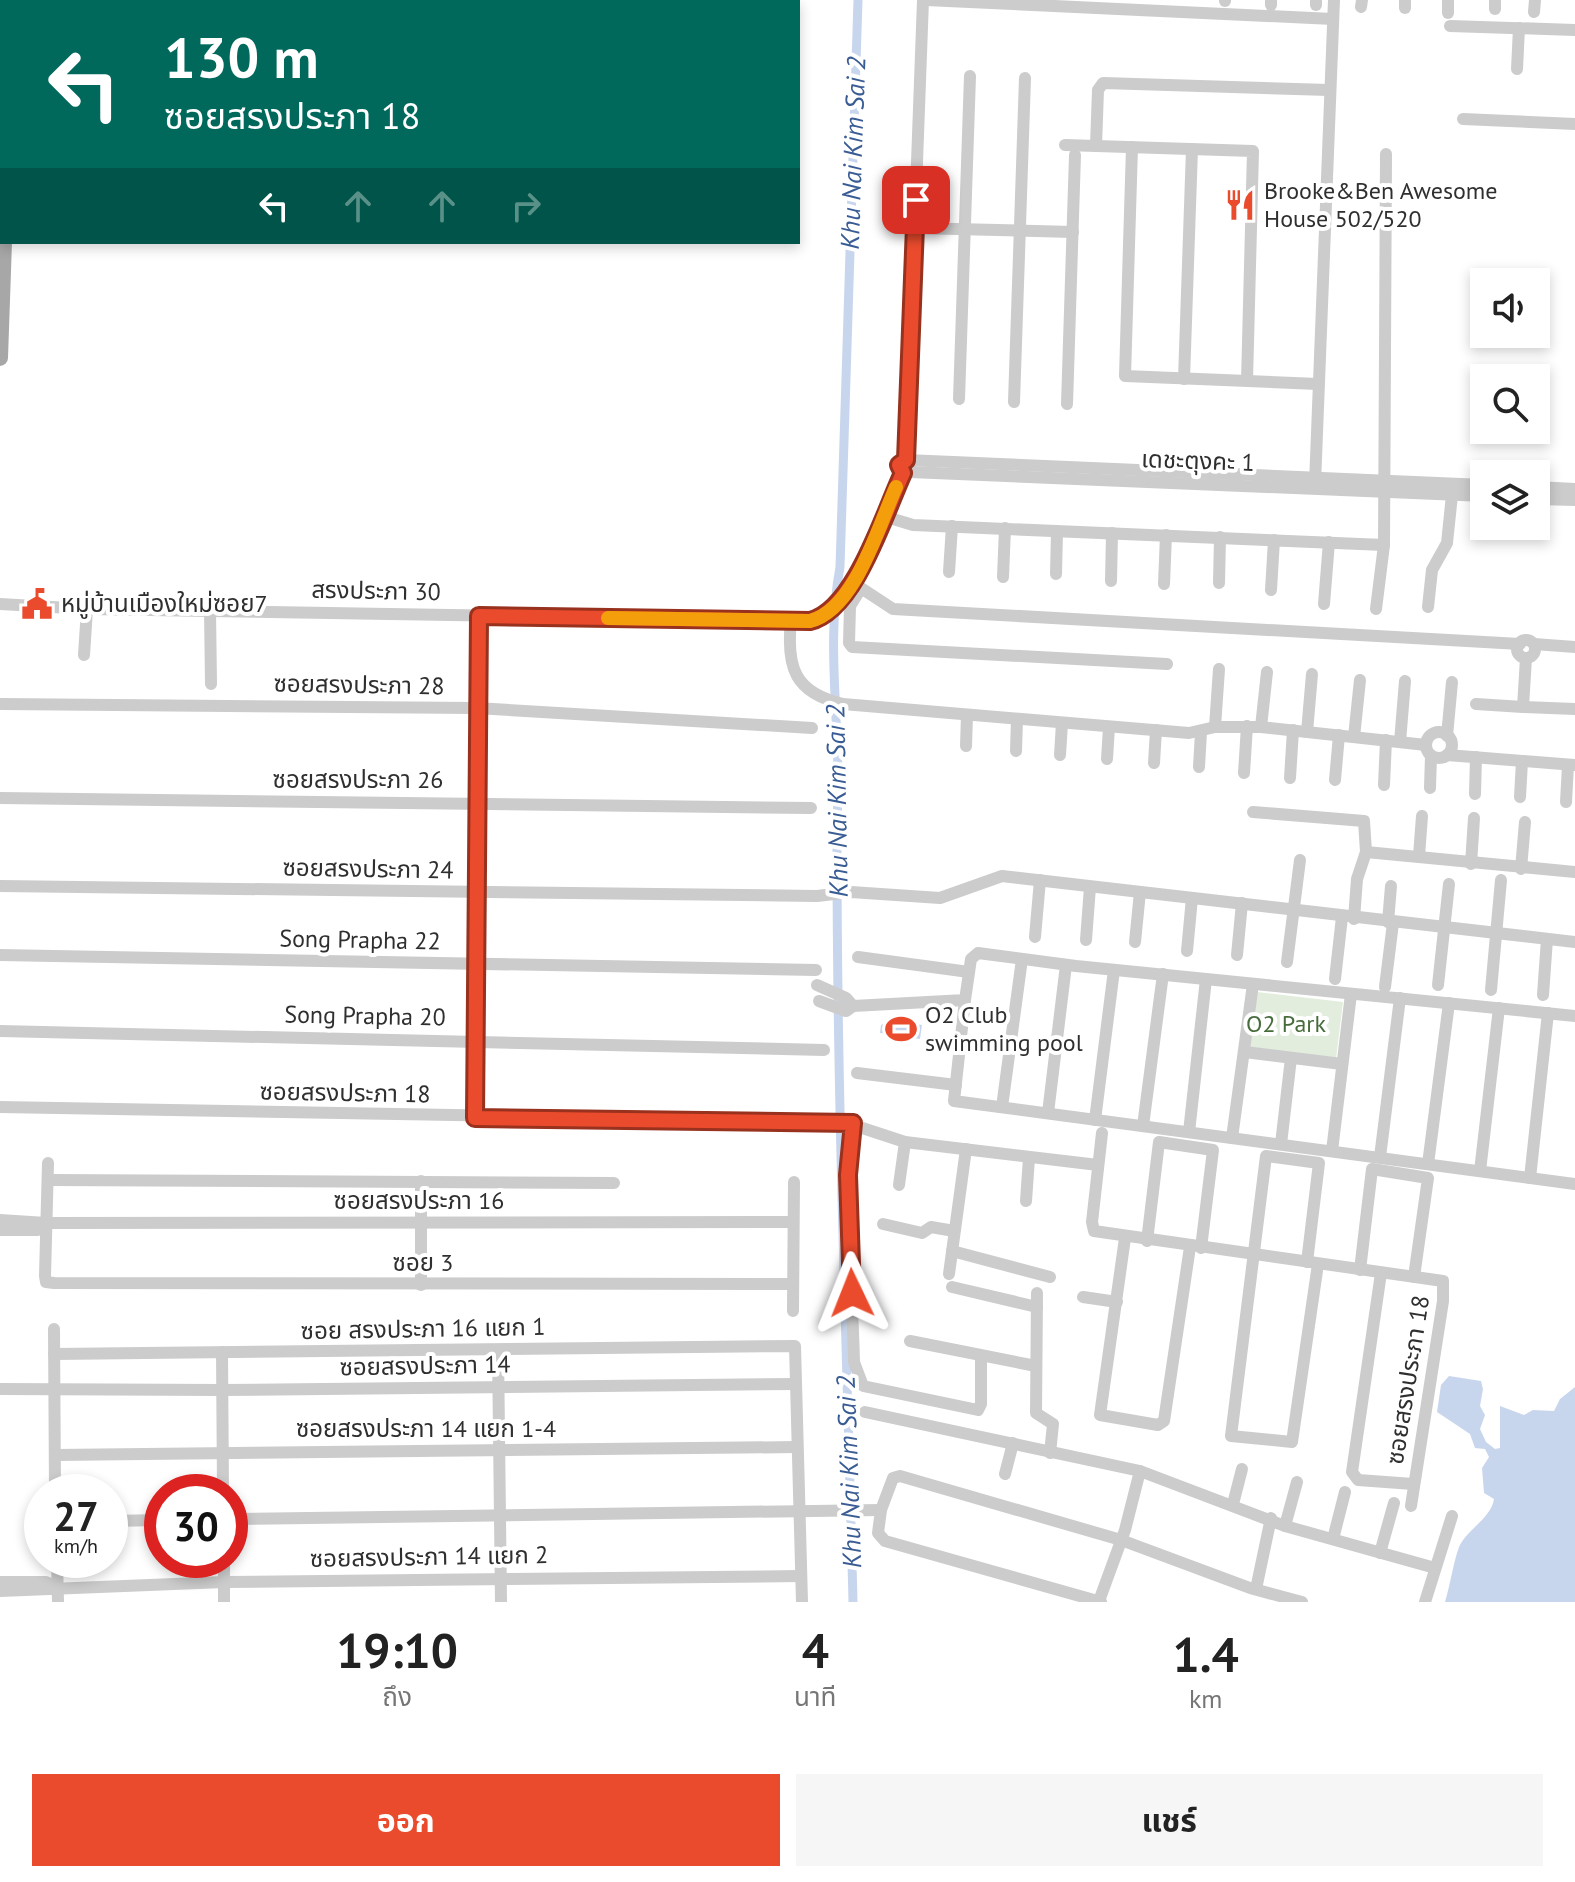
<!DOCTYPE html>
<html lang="th">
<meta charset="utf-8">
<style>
body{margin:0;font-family:"PT Sans","Noto Sans Thai",sans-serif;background:#f6f6f6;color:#222;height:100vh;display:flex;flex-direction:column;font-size:30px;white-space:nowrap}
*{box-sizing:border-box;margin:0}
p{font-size:26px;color:#767676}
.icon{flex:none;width:44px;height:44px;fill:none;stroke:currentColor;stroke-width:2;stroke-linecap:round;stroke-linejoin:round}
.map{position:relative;height:1602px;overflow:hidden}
.drawer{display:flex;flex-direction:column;background:#fff;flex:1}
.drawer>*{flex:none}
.guide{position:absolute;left:0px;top:0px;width:800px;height:244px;box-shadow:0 4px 12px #0003;background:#00695c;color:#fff;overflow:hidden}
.fabs{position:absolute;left:1470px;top:268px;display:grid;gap:16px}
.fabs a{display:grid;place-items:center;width:80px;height:80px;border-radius:0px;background:#fff;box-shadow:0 4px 12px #0003;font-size:40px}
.speed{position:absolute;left:24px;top:1474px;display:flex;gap:16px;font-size:40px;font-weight:700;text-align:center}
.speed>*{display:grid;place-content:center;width:104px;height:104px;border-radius:50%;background:#fff;box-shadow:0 4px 12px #0003;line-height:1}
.speed small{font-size:20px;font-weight:400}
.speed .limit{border:12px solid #d22;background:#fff;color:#111}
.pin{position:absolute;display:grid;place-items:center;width:68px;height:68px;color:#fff;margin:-34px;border-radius:16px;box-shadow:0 4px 12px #0006}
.me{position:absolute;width:88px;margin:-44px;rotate:358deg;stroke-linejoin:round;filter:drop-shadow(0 0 6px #0008)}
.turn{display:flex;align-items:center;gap:28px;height:168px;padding:0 32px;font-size:36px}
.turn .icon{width:104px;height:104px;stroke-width:2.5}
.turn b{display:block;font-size:56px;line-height:68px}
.lanes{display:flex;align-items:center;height:76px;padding:0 32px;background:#0003;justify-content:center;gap:40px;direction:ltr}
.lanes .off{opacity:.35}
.eta{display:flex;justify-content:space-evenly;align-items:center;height:136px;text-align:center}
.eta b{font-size:48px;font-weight:700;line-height:56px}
.action{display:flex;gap:16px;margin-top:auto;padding:16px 32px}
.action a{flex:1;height:92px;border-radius:0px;background:#ea4b2d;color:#fff;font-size:32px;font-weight:700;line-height:92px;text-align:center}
.action a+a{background:#f6f6f6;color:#222}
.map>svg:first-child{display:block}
.green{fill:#e2eddd}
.water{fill:#c8d6ed}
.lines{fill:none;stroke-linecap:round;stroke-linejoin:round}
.canal{stroke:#c8d6ed;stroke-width:9}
.minor{stroke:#ccc;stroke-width:12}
.major{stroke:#a7a7a7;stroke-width:16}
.route-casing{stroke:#98311d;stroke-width:20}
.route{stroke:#ea4b2d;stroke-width:14}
.slow{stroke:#f59e0b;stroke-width:14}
.labels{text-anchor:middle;stroke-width:8;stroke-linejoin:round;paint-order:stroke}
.poi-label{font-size:24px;fill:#2f2f2f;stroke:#fff;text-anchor:start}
.street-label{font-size:24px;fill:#2f2f2f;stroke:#fff}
.park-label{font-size:24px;fill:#476c3b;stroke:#fff}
.water-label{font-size:26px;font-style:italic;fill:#3a5c94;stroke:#fff}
</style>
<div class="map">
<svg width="1575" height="1602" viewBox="0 0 1575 1602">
<rect width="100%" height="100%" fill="#fff"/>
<!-- green -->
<path class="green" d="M1257,992L1343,1002L1336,1059L1250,1048Z"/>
<!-- water -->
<g class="water">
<path d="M891,1020L922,1025L920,1039L880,1033L881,1025Z"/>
<path d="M1449,1376L1481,1381L1483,1389L1480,1406L1485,1415L1480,1429L1486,1442L1495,1449L1500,1448V1406L1524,1415L1533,1410L1554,1411L1560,1399L1575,1387V1602H1445C1450,1587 1454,1558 1460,1545C1469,1528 1491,1518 1494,1499L1484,1493L1482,1468L1489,1457L1485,1449L1475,1448L1470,1434L1437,1412L1441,1385Z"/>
</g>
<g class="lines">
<!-- canal -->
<path class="canal" d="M853,1602C847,1352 837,1102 837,851C837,815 839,778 837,742C835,683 829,626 840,567L858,0"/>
<!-- minor -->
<g class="minor">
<path d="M926,0L1333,19"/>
<path d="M1448,0V13"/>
<path d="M1225,1V0"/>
<path d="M1271,5V0"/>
<path d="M1316,5V0"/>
<path d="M1361,7L1362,0"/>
<path d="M1405,8V0"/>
<path d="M1495,9V0"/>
<path d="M1534,12L1535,0"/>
<path d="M1450,26L1575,30"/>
<path d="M1517,69L1519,28"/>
<path d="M1463,119L1575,124"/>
<path d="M1065,145L1253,151L1247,381"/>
<path d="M1096,146L1098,90L1103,83L1329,90"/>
<path d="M1132,147L1125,376L1318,384"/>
<path d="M915,228L1073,232"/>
<path d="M1184,379L1192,149"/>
<path d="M959,399L970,76"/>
<path d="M1014,402L1025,78"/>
<path d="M1067,404L1075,155"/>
<path d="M906,460L923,0"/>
<path d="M910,462V472L900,470L906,460L1484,485"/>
<path d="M910,472L1484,496"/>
<path d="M1315,484L1334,0"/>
<path d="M1536,487L1575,489"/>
<path d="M1536,499L1575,500"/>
<path d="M883,516L913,525L1384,545"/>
<path d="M949,572L952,526"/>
<path d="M1056,574L1057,531"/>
<path d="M1003,577L1005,528"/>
<path d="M1111,581L1112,533"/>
<path d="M1219,583L1220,537"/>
<path d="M1164,584L1166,535"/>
<path d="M852,587L861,588L893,609L1520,644"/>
<path d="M861,588L850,606L849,643L852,647L1167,664"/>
<path d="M1271,590L1274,540"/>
<path d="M0,604L87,609L810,621C856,610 884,515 903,473"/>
<path d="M1324,604L1329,542"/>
<path d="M1428,607L1432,570L1447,543L1452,495"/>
<path d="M1376,609L1384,545L1386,154"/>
<path d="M210,610L211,684"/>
<path d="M791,621C786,668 795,693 843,704L1189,733L1215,727H1261L1426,745"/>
<circle cx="1526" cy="649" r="9"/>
<path d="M1534,644L1575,647"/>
<path d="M84,655L87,609"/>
<path d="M1526,658L1523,707L1575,709"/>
<path d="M0,704L476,708L812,728"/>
<path d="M1476,704L1523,707"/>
<path d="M1215,727L1219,669"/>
<path d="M1261,727L1267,672"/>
<path d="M1307,732L1312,674"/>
<circle cx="1439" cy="745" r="13"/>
<path d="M1447,736L1452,682"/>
<path d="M1354,737L1360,680"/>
<path d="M1400,742L1405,681"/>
<path d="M966,746L967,715"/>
<path d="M1016,751L1017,719"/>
<path d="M1060,755L1062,723"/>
<path d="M1447,755L1575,765"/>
<path d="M1107,759L1109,727"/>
<path d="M1154,763L1156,730"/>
<path d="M1199,767L1201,732"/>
<path d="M1244,773L1247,726"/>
<path d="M1290,778L1293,730"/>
<path d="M1335,780L1339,735"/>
<path d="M1384,785L1386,740"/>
<path d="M1430,788L1431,756"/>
<path d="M1475,794L1476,757"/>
<path d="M1520,797L1522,761"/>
<path d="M0,798L811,808"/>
<path d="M1566,802L1568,765"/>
<path d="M1253,812L1364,821L1366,852L1357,879L1354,919"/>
<path d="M1366,852L1575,872"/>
<path d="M1419,856L1422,816"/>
<path d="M1471,864L1474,818"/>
<path d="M1521,869L1525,822"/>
<path d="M0,886L817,896L851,892L940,898L1002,876L1575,942"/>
<path d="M1388,922L1391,886"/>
<path d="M1035,937L1040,880"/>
<path d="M1086,940L1090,887"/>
<path d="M1135,942L1140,892"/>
<path d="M1187,951L1192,898"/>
<path d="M0,955L816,970"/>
<path d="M1237,955L1242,903"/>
<path d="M858,957L969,972"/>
<path d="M1287,962L1300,860"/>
<path d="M1335,979L1342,917"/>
<path d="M817,985L846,998L853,1006L846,1011L819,1001"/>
<path d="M1438,985L1449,884"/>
<path d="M1385,987L1393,923"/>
<path d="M1491,990L1501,880"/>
<path d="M1543,995L1547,939"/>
<path d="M965,1000L954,1101L1575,1184"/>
<path d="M853,1006L965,1000L971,959L978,953L1076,966L1575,1016"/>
<path d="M0,1031L824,1050"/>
<path d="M1245,1052L1342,1064"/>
<path d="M857,1073L956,1085"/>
<path d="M0,1107L844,1122L905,1142L1098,1165"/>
<path d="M1002,1107L1022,959"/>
<path d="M1048,1113L1066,965"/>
<path d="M475,1118L479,616"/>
<path d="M1095,1120L1114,970"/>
<path d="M853,1123C844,1203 852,1282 854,1362L863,1386L978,1410L981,1404V1356"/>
<path d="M1143,1126L1163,974"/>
<path d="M1189,1132L1206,979"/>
<path d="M1102,1133L1092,1222L1094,1231L1443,1281V1301L1411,1506"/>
<path d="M1232,1138L1253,984"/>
<path d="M1281,1144L1291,1058"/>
<path d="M1332,1151L1351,994"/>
<path d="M1380,1157L1400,998"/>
<path d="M48,1163L45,1276L46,1282L54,1283L792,1284"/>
<path d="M1428,1164L1449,1003"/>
<path d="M1480,1171L1499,1008"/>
<path d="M1530,1178L1548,1013"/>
<path d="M48,1180L614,1183"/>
<path d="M899,1185L905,1142"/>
<path d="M1026,1201L1029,1158"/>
<path d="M0,1220L46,1223L793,1222"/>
<path d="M883,1224L922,1233L931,1227L954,1231"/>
<path d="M0,1230H38L46,1223"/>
<path d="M1125,1238L1100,1415L1158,1425L1164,1421L1190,1247"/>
<path d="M1147,1241L1159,1142L1213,1150L1201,1248"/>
<path d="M952,1251L1050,1277"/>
<path d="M1307,1262L1319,1163L1266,1156L1231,1436L1292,1442L1318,1264"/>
<path d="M1360,1270L1372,1169L1428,1178L1414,1277"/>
<path d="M1381,1273L1352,1472L1358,1480L1413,1484"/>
<path d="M949,1274L966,1149"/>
<path d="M421,1285V1181"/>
<path d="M952,1287L1037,1307"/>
<path d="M1037,1293L1036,1413L1053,1424L1050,1453"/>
<path d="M1083,1297L1117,1302"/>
<path d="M793,1311L794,1182"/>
<path d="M54,1329L55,1492"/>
<path d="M910,1341L1036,1366"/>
<path d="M498,1350L501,1602"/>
<path d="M222,1352L223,1492"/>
<path d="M54,1354L795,1346L802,1602"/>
<path d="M0,1389L221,1390L796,1384"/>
<path d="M865,1412L1140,1471L1285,1526L1435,1568"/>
<path d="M55,1455L797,1447"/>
<path d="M1005,1474L1013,1443"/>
<path d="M1233,1504L1242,1469"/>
<path d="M230,1519L881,1510"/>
<path d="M110,1521L162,1520"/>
<path d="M1285,1526L1297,1482"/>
<path d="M1333,1539L1345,1492"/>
<path d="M1380,1553L1394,1503"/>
<path d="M57,1560L58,1602"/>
<path d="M224,1560V1602"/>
<path d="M0,1582H46L58,1587"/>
<path d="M1256,1589L1271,1518"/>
<path d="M0,1591L224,1582L801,1576"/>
<path d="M1099,1601L1125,1530L1140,1471"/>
<path d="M1101,1602L885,1541L878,1533L881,1510L893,1478L900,1476L1121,1540L1250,1588L1302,1602"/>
<path d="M1425,1602L1452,1516"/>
</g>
<!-- major -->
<g class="major">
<path d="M12,2V0"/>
<path d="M0,358L4,242"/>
</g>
</g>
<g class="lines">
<defs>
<path id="route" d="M852,1293L848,1175L853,1123L475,1118L479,616L810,621C855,610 884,514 903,473L899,465L906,460L916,200"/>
</defs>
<!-- route casing -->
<use href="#route" class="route-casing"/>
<!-- route -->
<use href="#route" class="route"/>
<!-- slow -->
<path class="slow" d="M608,618L810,621C855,610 878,527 896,487"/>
</g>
<!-- icons -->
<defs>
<symbol id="restaurant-bare" viewBox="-9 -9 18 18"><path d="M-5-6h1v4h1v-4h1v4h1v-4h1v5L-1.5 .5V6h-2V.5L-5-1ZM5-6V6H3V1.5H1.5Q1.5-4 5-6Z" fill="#ea4b2d" stroke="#fff" stroke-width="2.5" paint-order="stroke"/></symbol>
<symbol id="civic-bare" viewBox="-9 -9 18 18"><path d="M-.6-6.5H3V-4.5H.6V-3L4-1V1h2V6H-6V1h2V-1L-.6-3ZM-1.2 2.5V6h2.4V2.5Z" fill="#ea4b2d" stroke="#fff" stroke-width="2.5" paint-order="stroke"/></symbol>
<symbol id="stadium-bare" viewBox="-9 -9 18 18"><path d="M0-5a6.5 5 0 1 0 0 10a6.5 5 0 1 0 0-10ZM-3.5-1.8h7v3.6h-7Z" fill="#ea4b2d" stroke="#fff" stroke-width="2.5" paint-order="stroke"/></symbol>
</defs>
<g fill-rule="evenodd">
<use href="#restaurant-bare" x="1218" y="183" width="44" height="44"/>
<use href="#civic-bare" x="15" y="582" width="44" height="44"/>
<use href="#stadium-bare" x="879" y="1007" width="44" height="44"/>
</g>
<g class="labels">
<!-- poi labels -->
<g class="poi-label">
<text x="1264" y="199">Brooke&amp;Ben Awesome<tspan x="1264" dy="28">House 502/520</tspan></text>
<text x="61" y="612">หมู่บ้านเมืองใหม่ซอย7</text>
<text x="925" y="1023">O2 Club<tspan x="925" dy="28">swimming pool</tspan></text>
</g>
<!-- street labels -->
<g class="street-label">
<text transform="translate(1198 461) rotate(2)" y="8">เดชะตุงคะ 1</text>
<text transform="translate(376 591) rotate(1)" y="8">สรงประภา 30</text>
<text transform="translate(359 685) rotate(1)" y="8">ซอยสรงประภา 28</text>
<text x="358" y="788">ซอยสรงประภา 26</text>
<text transform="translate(368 869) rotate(1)" y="8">ซอยสรงประภา 24</text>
<text transform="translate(360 940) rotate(1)" y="8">Song Prapha 22</text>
<text transform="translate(365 1016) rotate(1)" y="8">Song Prapha 20</text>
<text transform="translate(345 1093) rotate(1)" y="8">ซอยสรงประภา 18</text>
<text x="419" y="1209">ซอยสรงประภา 16</text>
<text x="423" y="1271">ซอย 3</text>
<text transform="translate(423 1329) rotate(-1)" y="8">ซอย สรงประภา 16 แยก 1</text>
<text transform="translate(425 1366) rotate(-1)" y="8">ซอยสรงประภา 14</text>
<text transform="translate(1408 1380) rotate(-81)" y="8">ซอยสรงประภา 18</text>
<text x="426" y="1437">ซอยสรงประภา 14 แยก 1-4</text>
<text transform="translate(429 1557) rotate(-1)" y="8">ซอยสรงประภา 14 แยก 2</text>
</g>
<!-- park labels -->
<g class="park-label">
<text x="1286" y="1032">O2 Park</text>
</g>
<!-- water labels -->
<g class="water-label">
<text transform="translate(853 153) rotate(-88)" y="9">Khu Nai Kim Sai 2</text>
<text transform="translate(837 801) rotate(-91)" y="9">Khu Nai Kim Sai 2</text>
<text transform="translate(849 1472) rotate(-92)" y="9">Khu Nai Kim Sai 2</text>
</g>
</g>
</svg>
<div class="fabs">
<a><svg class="icon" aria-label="sound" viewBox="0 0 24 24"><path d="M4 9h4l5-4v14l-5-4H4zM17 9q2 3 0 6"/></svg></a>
<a><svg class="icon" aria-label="search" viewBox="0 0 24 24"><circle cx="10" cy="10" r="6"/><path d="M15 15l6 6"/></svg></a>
<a><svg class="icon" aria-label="layers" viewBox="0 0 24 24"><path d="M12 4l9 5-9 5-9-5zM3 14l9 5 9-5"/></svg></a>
</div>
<div class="speed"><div>27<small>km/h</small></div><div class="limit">30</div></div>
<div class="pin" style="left:916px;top:200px;background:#d93025"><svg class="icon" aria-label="arrive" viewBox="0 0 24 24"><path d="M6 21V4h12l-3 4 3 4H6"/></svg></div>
<svg class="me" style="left:852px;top:1293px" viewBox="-20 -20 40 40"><path d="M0-17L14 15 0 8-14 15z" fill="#ea4b2d" stroke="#fff" stroke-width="4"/></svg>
<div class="guide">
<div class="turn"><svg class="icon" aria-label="left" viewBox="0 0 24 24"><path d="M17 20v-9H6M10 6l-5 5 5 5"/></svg><div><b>130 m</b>ซอยสรงประภา 18</div></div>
<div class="lanes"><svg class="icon" aria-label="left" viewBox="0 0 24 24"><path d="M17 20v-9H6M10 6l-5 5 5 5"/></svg><svg class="icon off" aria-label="ahead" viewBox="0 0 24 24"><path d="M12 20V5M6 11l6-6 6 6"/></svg><svg class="icon off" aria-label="ahead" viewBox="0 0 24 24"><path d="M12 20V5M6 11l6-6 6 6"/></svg><svg class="icon off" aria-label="right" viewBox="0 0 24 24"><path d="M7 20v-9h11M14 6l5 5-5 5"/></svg></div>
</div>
</div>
<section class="drawer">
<div class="eta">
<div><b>19:10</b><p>ถึง</p></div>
<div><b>4</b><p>นาที</p></div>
<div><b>1.4</b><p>km</p></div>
</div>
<div class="action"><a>ออก</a><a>แชร์</a></div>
</section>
